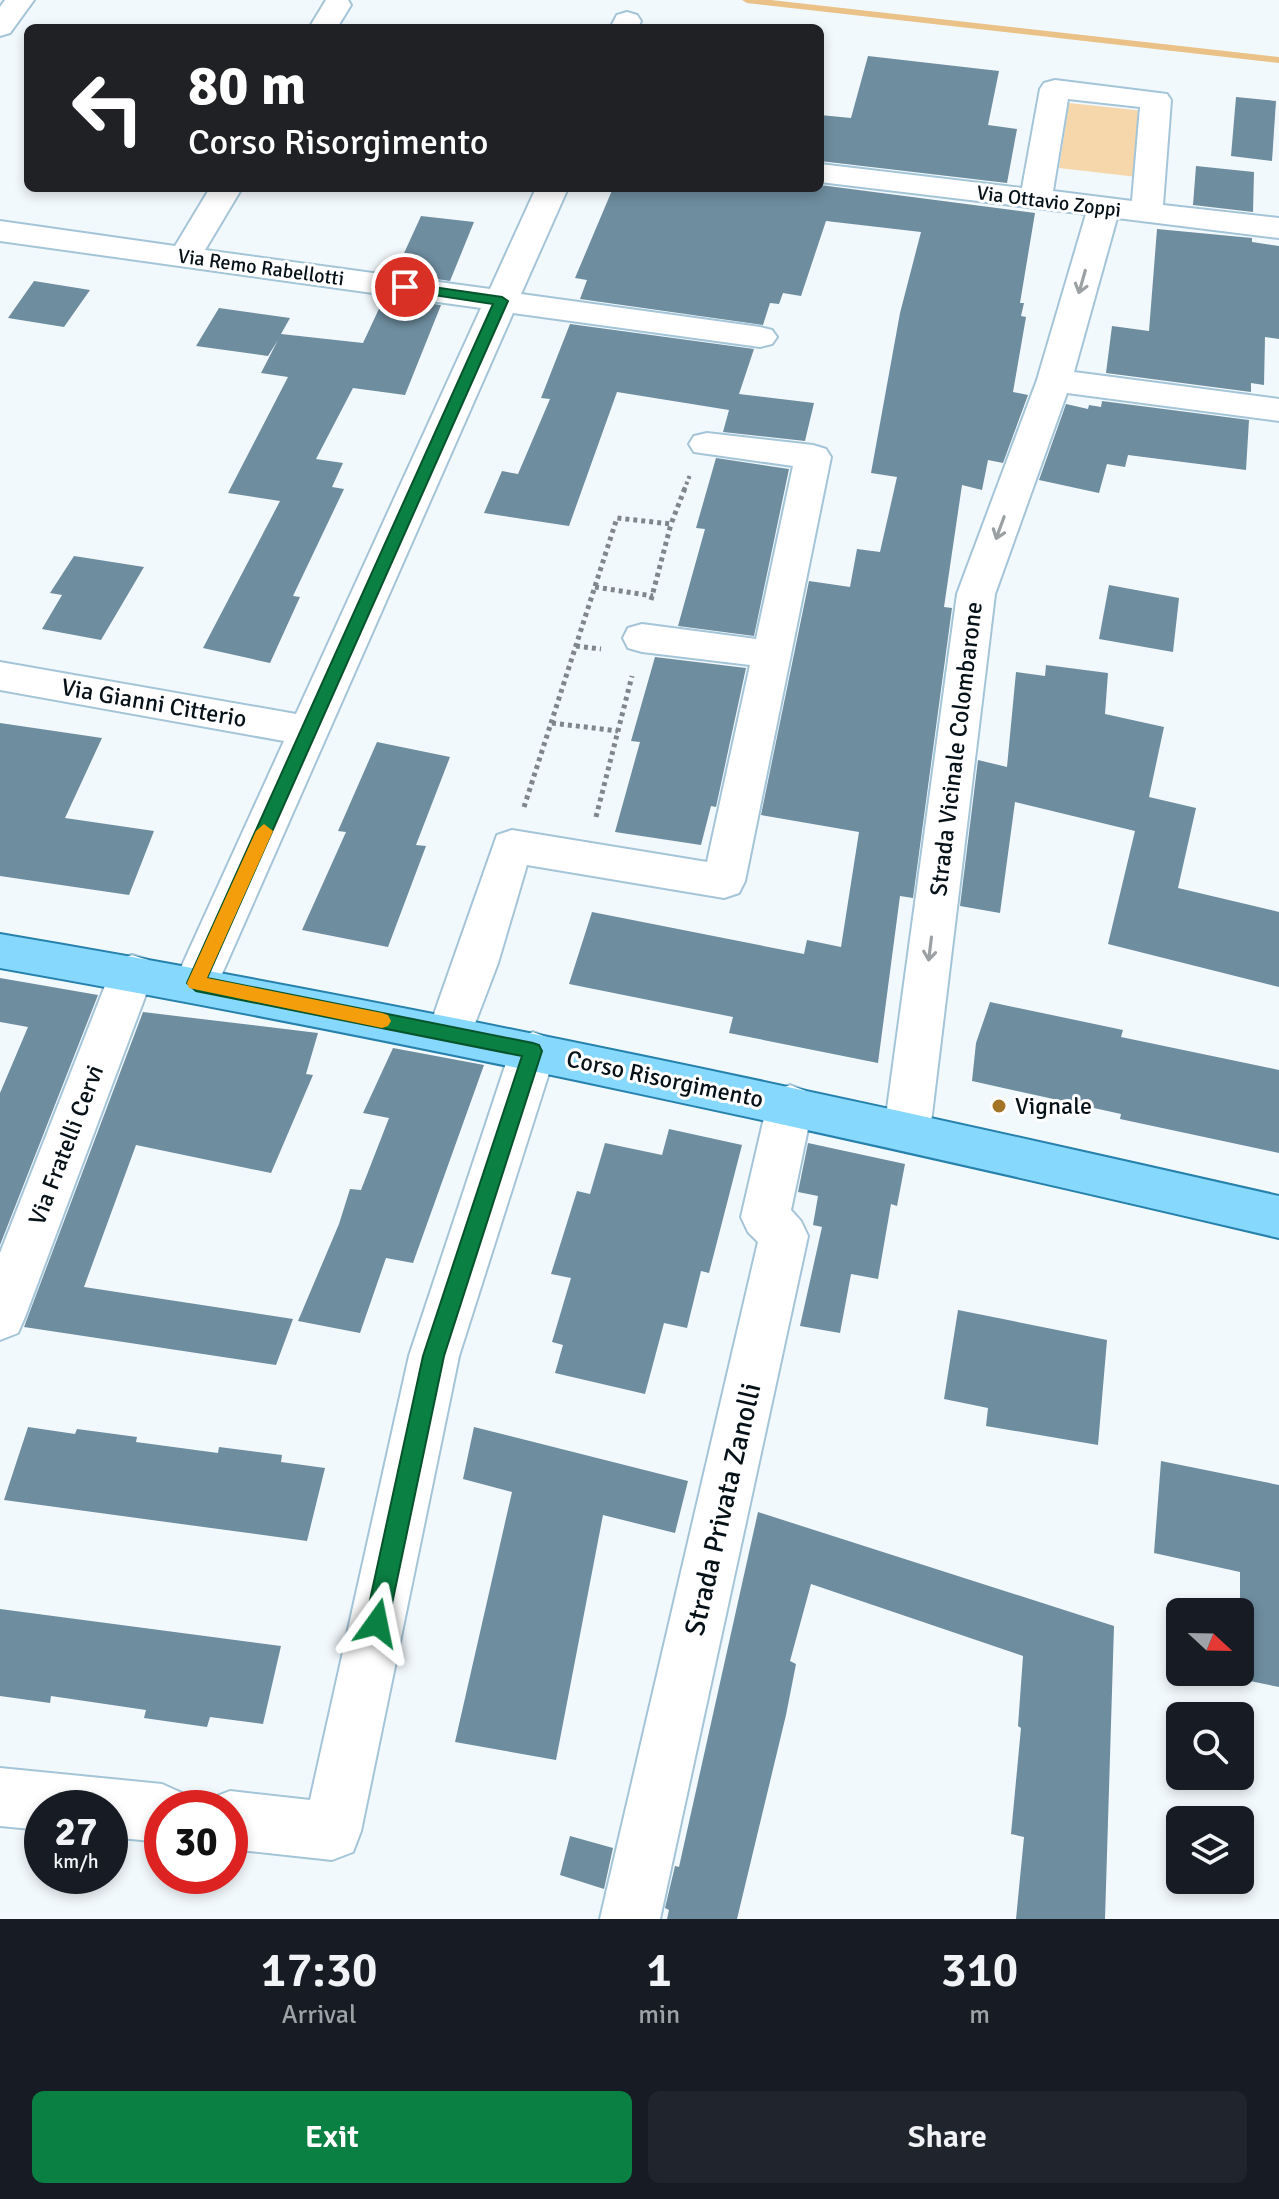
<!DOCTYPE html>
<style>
body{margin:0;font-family:Signika,sans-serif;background:#20242c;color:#f1f3f6;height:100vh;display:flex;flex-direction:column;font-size:30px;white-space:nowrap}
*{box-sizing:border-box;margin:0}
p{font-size:26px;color:#9ea1a6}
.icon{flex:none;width:44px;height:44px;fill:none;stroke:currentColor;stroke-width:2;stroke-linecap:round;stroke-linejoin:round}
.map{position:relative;height:1919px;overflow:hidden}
.side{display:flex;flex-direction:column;background:#171b24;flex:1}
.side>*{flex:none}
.guide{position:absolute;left:24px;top:24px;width:800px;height:168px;border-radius:12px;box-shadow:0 4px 12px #0003;background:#202124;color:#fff;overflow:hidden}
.needle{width:52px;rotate:112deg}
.controls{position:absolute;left:1166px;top:1598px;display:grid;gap:16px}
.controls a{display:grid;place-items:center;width:88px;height:88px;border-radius:12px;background:#171b24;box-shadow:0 4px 12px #0003;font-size:40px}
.speed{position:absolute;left:24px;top:1790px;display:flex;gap:16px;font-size:40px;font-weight:700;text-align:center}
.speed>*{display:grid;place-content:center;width:104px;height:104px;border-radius:50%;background:#171b24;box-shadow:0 4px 12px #0003;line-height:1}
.speed small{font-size:20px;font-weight:400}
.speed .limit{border:12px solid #d22;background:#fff;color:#111}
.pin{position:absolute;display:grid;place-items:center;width:68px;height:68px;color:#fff;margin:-34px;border:4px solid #fff;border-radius:50%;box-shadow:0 2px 8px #0007}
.me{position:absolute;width:88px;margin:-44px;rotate:12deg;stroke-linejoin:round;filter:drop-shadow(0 0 6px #0008)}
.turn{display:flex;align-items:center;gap:28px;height:168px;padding:0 32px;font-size:36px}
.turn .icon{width:104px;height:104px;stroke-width:2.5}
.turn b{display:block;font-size:56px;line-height:68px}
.eta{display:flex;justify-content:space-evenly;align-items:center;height:136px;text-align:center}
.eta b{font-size:48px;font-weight:600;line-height:56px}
.action{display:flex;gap:16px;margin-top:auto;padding:16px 32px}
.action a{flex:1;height:92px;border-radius:12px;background:#0b8043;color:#fff;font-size:32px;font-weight:600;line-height:92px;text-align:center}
.action a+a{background:#20242c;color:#f1f3f6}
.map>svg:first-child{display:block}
.green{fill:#f6d7ac}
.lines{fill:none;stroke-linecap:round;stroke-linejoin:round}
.stream{fill:#eac288;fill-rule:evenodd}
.building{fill:#6e8d9f}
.street-casing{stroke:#a4c5d8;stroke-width:4}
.primary-casing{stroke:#2681ac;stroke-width:4}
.path-far1{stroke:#7e878c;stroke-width:4;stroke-dasharray:3 3;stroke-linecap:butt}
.path{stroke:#7e878c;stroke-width:5;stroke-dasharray:4 4;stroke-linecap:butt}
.street{fill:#fff;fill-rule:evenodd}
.primary{fill:#87d8fd;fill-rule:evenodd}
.oneway{stroke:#9ba0a3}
.route{fill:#0b8043;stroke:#07532c;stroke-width:2}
.slow{fill:#f59e0b}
.poi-dot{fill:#a37527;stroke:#fff;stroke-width:3}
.labels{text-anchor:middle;stroke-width:6;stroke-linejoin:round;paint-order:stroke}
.far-street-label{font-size:20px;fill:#061118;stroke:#fff}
.street-label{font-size:24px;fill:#061118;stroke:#fff}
.poi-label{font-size:24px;fill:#061118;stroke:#fff;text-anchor:start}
.near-street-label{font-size:28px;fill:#061118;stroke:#fff}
</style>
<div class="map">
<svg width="1279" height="1919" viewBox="0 0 1279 1919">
<rect width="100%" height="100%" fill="#f2f9fd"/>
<!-- green -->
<path class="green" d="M1069,103L1145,111L1137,177L1059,168Z"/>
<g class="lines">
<!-- stream -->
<path class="stream" d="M742,0H771L1279,57V63L747,3Z"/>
</g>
<!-- building -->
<g class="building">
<path d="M868,56L999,71L988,125L1017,129L1007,183L820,161V115L851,118Z"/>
<path d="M1236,97L1276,101L1272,161L1231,156Z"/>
<path d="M1196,166L1254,172L1253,212L1193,205Z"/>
<path d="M820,185L1035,213L1020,303H1024L1021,316L1026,317L1013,392L1028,395L1003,463L988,460L982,490L962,485L944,607L952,608L913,898L900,896L878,1063L729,1033L733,1017L569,984L592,912L804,954L807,940L841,947L859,832L761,815L809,581L850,587L857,549L880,552L897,477L871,473L900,313L921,232L826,221L801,296L783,293L779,304L770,303L763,325L580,299L587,280L575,278L613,188H820Z"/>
<path d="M421,216L474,222L450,281L395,273Z"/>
<path d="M1157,229L1252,238V242L1279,246V339L1265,337L1264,385L1251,383V392L1106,373L1112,326L1149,331Z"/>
<path d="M34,281L90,290L64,327L8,318Z"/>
<path d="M384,298L441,305L405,395L353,388L316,459L343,463L332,487L344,489L293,596L300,597L270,663L203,648L280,501L228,493L288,377L261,373L278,340L268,356L196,346L219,308L290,318L281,334L363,343Z"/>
<path d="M570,324L754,349L739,394L814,403L805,441L723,432L729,410L617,392L569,526L484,513L502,471L518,474L550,399L541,398Z"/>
<path d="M1102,401L1249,420L1246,470L1128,455L1125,467L1107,464L1099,493L1039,480L1066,404L1088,409L1089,405L1101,407Z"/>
<path d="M716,458L789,469L754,636L678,626L705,529L696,528Z"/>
<path d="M74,556L144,567L101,640L42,629L62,595L50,593Z"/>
<path d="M1109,585L1179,598L1173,652L1099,639Z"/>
<path d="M655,657L746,668L716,807L711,806L701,845L615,832L640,742L631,741Z"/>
<path d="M1046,665L1108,673L1105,714L1164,727L1149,797L1196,808L1178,888L1279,912V987L1108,944L1135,831L1015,802L1000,913L960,906L978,760L1007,767L1016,672L1045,676Z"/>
<path d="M0,723L102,738L65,818L154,831L129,895L0,876Z"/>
<path d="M377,742L450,757L416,845L426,846L388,947L302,930L346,832L338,831Z"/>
<path d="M0,978L98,995L0,1245V1093L28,1027L0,1022Z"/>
<path d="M990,1002L1123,1030L1121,1037L1279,1070V1153L1120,1119L1121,1114L972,1081L976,1043Z"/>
<path d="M143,1012L318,1033L306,1074L313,1075L271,1173L136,1145L84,1287L293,1319L276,1365L24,1327Z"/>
<path d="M393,1048L484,1065L413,1263L386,1258L360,1333L298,1321L339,1224L350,1189L361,1190L389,1118L363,1113Z"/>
<path d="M669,1129L742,1145L709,1273L701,1271L687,1328L664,1323L645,1394L555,1373L563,1345L552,1342L571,1278L551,1274L577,1191L590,1194L605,1143L662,1155Z"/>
<path d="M808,1143L905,1164L897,1206L891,1204L878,1279L851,1274L840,1333L800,1326L822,1227L813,1225L818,1196L798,1192Z"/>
<path d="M958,1310L1107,1340L1098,1445L986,1426L988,1408L944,1399Z"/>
<path d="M28,1427L75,1434L77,1429L137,1437L136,1442L218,1453L219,1447L282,1455L281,1462L325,1468L307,1541L4,1500Z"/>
<path d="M474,1427L688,1481L675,1533L603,1515L556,1760L455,1742L512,1492L463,1479Z"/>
<path d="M1161,1461L1279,1485V1687L1240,1679V1572L1154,1553Z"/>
<path d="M758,1512L1114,1626L1105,1919H1016L1024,1837L1011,1834L1021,1728L1018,1726L1023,1656L811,1584L790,1661L796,1664L786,1715L737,1919H667L669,1910L665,1908L675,1866L679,1867Z"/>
<path d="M0,1609L281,1646L263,1724L210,1717L207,1727L144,1718L146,1710L51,1696L50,1703L0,1696Z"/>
<path d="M570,1836L613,1848L604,1889L560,1875Z"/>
</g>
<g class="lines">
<defs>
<g id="street">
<path d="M5,0H34L10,33L0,36V7Z"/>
<path d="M326,0H348L351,5L337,28H309Z"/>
<path d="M627,12L637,15L641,21L638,28H610L617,15Z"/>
<path d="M1055,80L1167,94L1171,100L1163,205L1279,218V238L1117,218L1074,372L1279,399V421L1067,393L995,594L930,1131L924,1145L907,1151L890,1145L884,1131L957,594L1037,380L1086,214L820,182V164L1022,188L1040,89L1044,83ZM1068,99L1140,107L1132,201L1053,191Z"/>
<path d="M210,188H242L205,250L490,289L536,188H568L521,294L760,327L772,330L777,337L772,344L760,347L513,313L218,983L212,996L196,1001L180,996L174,983L284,741L0,690V662L296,714L481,308L0,241V221L175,246Z"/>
<path d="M707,433L813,445L826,449L831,457L745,881L739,893L724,898L527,865L498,963L466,1047L450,1053L434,1047L427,1034L497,835L512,830L707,862L750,665L642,652L628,648L623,638L628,628L642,624L756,639L793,466L694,452L689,444L694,436Z"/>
<path d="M132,955L148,960L154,973L25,1317L18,1333L0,1340V1253L110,973L116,960Z"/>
<path d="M533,1032L549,1038L556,1051L459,1356L361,1831L353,1852L332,1860L230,1849V1808H206L209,1799L230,1791L310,1800L409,1356L510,1051L517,1038Z"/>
<path d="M790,1085L806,1091L813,1105L791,1210L801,1221L808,1236L660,1919H600L758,1242L748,1232L741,1217L767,1105L774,1091Z"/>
<path d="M0,1768L162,1784L182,1793L189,1808H162V1842L110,1837V1808H42V1830L0,1826Z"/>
</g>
<path id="primary" d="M0,934C429,1007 854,1099 1279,1196V1238C855,1138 429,1044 0,968Z"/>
</defs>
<!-- street casing -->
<use href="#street" class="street-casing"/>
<!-- primary casing -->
<use href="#primary" class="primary-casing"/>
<!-- path-far1 -->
<path class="path-far1" d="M684,490L690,475"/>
<!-- path -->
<g class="path">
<path d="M595,587L653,596"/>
<path d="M651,600L671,524"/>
<path d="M576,646L601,649"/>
<path d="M552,723L618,731"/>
<path d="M524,807L617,518L671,524L685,488"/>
<path d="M596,817L632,676"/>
</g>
<!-- street -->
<use href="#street" class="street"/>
<!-- primary -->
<use href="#primary" class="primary"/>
</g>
<!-- one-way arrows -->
<defs><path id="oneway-shaft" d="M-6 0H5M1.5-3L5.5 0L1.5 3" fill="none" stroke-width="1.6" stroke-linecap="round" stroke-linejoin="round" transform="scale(2)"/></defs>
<g class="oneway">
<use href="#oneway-shaft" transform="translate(1082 282) rotate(106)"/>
<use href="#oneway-shaft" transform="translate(1000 528) rotate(110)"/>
<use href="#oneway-shaft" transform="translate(930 949) rotate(97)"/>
</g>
<!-- route -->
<path class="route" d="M405,283L502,297L508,301L207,978L533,1043L539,1045L542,1051L444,1356L388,1623L385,1631L377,1634L369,1631L365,1623L423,1356L522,1056L196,991L187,983L493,304L400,290V285Z"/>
<!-- slow -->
<path class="slow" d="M264,824L273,831L207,978L382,1013L388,1015L391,1021L388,1026L382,1028L189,988L187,983L256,831Z"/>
<!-- markers -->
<circle class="poi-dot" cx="999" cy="1106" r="8"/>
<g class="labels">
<!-- far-street labels -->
<g class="far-street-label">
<text transform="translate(1049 201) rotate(7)" y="7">Via Ottavio Zoppi</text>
<text transform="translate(261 267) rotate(8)" y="7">Via Remo Rabellotti</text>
</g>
<!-- street labels -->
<g class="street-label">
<text transform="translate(154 703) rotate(10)" y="8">Via Gianni Citterio</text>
<text transform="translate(956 749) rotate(-83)" y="8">Strada Vicinale Colombarone</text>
<text transform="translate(665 1079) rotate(12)" y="8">Corso Risorgimento</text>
<text transform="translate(66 1145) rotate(-69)" y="8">Via Fratelli Cervi</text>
</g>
<!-- poi labels -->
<g class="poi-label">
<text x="1015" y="1114">Vignale</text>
</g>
<!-- near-street labels -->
<g class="near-street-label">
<text transform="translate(722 1509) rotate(-77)" y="10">Strada Privata Zanolli</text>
</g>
</g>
</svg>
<div class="controls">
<a><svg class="needle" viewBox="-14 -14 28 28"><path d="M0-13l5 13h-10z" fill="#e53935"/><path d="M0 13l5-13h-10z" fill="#9ea1a6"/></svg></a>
<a><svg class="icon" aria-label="search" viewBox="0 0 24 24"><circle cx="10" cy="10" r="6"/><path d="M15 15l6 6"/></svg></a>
<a><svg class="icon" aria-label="layers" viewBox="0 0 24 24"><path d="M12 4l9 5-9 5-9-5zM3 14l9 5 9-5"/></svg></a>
</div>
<div class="speed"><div>27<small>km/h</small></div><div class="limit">30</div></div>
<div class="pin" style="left:405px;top:287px;background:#d93025"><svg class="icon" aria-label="arrive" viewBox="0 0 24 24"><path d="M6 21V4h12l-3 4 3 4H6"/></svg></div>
<svg class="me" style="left:377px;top:1623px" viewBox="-20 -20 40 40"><path d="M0-17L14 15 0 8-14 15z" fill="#0b8043" stroke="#fff" stroke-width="4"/></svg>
<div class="guide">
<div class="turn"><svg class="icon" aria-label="left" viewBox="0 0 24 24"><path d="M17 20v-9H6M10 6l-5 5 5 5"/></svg><div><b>80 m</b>Corso Risorgimento</div></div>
</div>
</div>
<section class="side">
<div class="eta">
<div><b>17:30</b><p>Arrival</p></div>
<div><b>1</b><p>min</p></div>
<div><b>310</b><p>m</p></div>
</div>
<div class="action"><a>Exit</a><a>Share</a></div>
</section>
